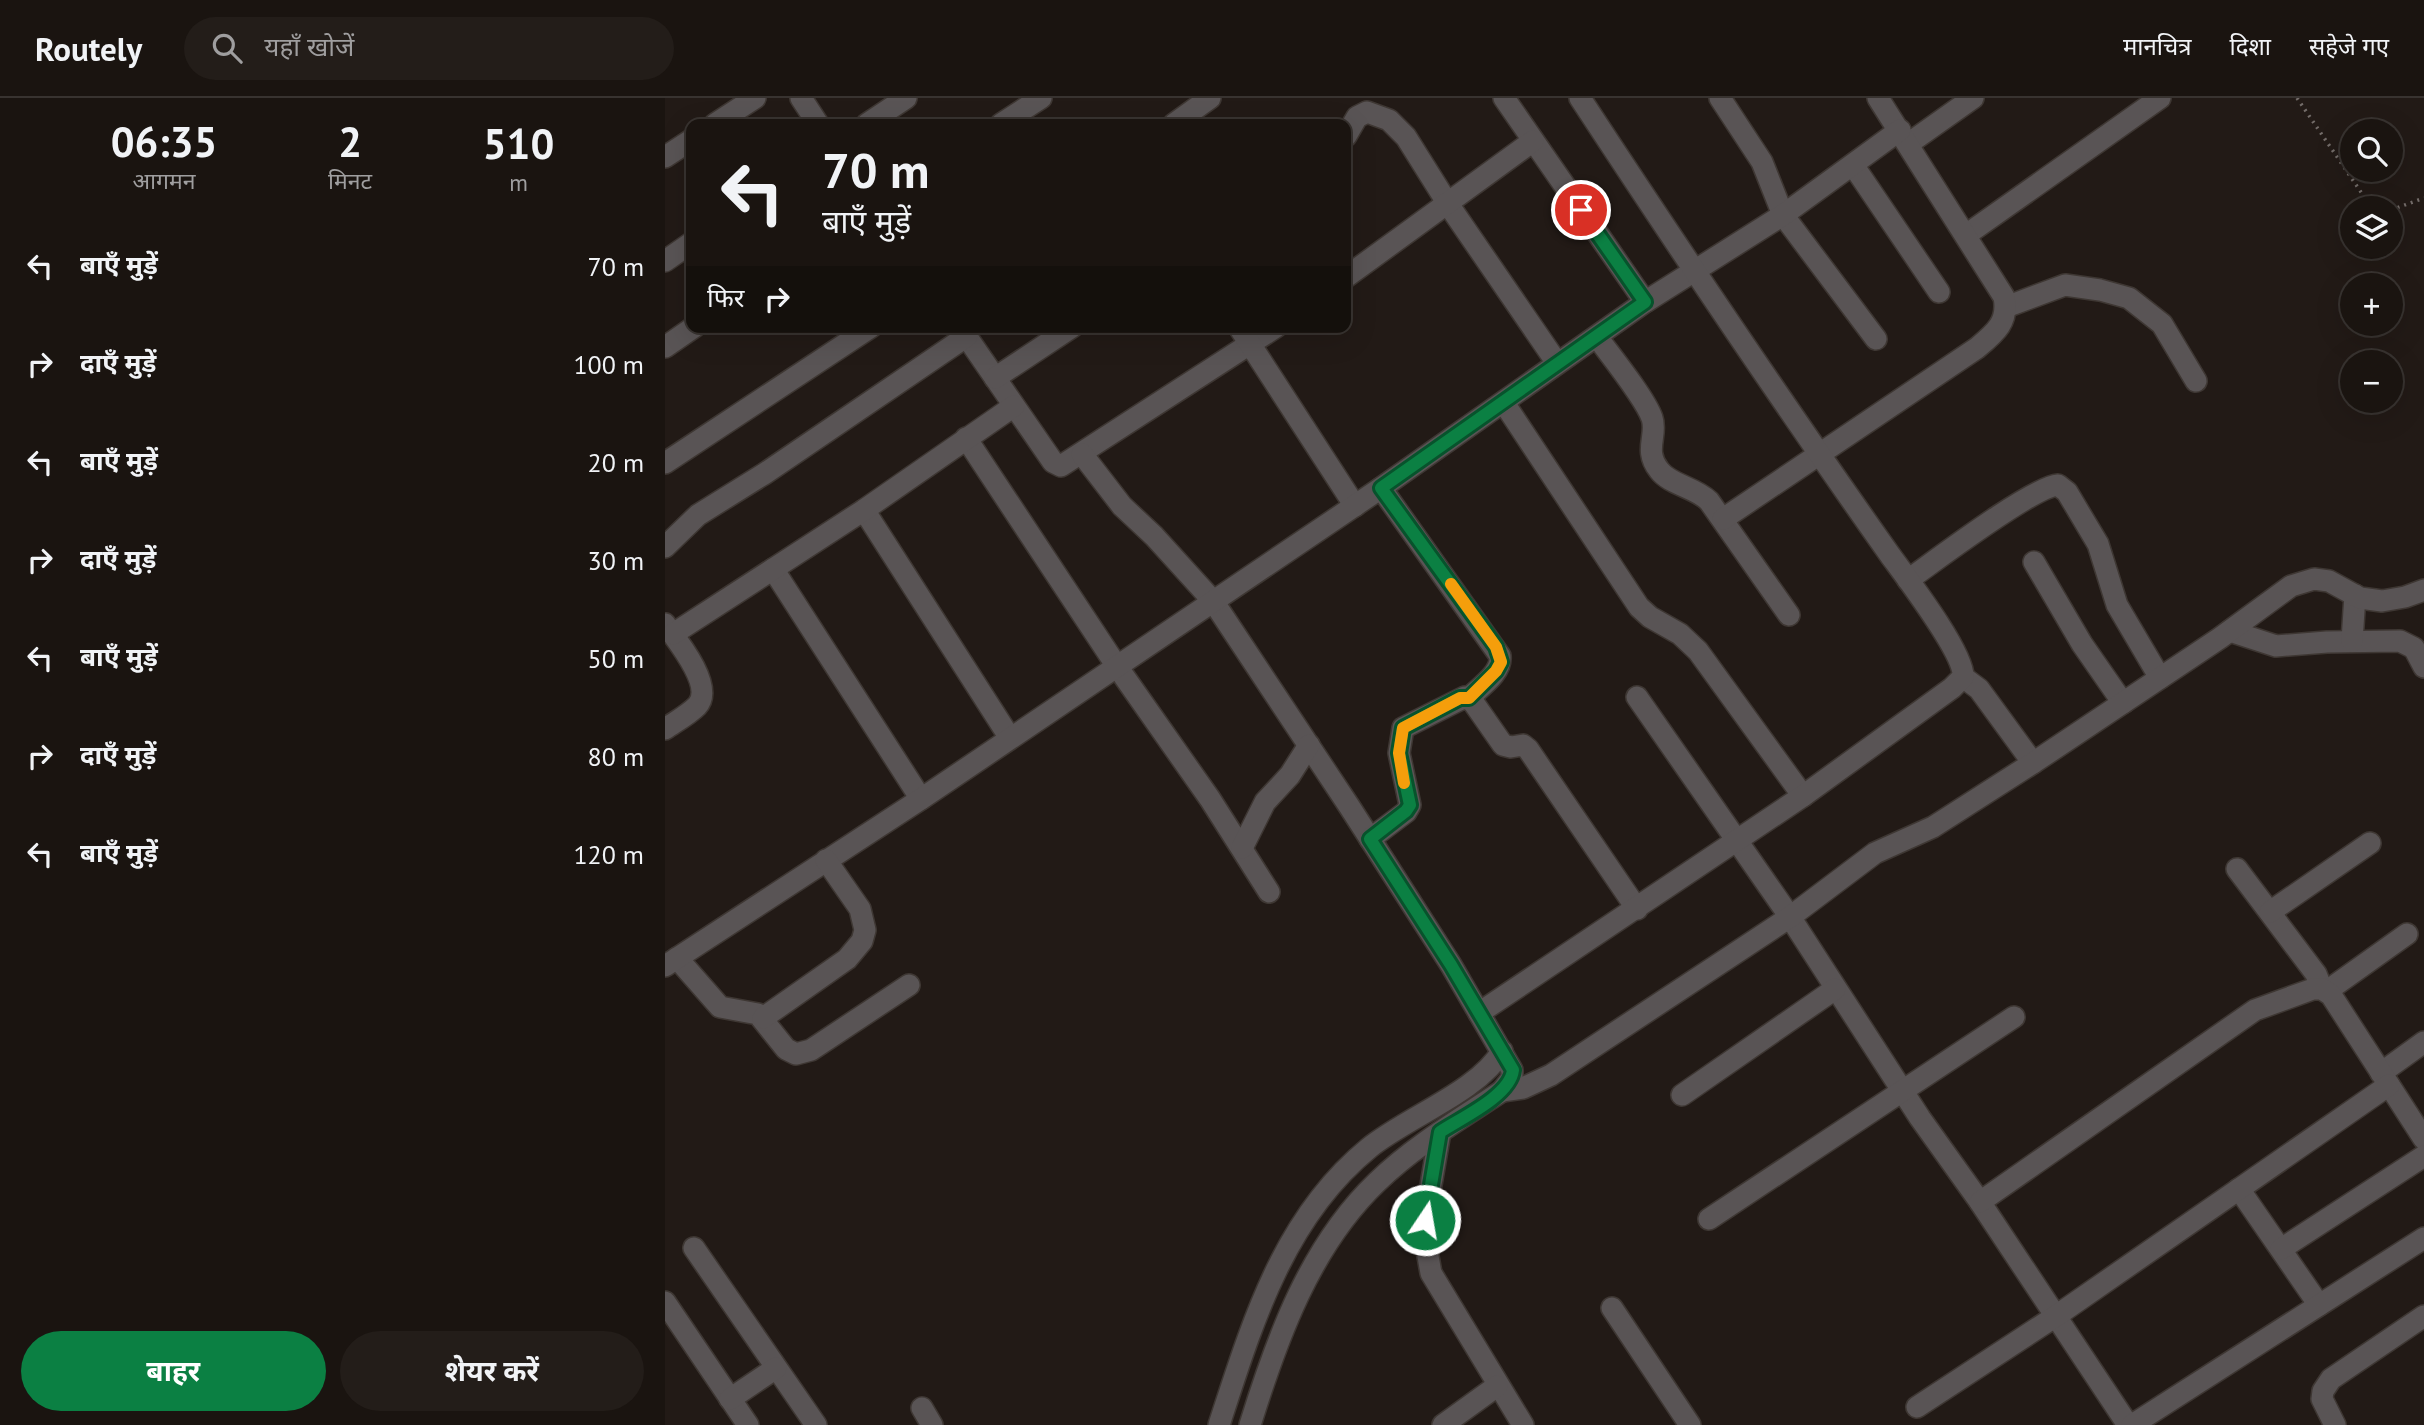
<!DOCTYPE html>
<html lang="hi">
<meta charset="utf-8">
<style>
body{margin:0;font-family:"PT Sans","Noto Sans Devanagari",sans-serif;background:#231d19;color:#f1f3f6;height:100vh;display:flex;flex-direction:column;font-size:26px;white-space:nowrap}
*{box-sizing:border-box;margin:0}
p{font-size:23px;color:#9f9e9f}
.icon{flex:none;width:38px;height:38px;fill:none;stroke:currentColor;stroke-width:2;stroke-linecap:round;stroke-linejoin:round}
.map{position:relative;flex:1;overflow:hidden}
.panel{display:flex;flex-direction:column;background:#1a1410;width:665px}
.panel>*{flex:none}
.banner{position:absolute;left:21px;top:21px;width:665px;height:214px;border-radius:14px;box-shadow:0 7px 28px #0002,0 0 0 2px #383330;background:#1a1410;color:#f1f3f6;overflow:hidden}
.tools{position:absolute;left:1675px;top:21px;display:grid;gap:14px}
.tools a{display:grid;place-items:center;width:63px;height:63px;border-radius:50%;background:#1a1410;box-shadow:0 7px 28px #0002,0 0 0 2px #383330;font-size:35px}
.pin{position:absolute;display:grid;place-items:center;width:60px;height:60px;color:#fff;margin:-30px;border:4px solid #fff;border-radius:50%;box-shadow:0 2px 7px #0007}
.me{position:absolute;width:77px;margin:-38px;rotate:12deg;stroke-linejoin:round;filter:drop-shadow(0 0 5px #0008)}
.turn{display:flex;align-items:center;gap:24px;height:147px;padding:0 21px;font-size:32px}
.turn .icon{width:91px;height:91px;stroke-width:2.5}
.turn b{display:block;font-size:49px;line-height:60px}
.then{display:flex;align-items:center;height:66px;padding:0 21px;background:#0003;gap:14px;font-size:26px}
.eta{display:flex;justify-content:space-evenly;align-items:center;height:119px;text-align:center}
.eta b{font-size:42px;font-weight:700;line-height:49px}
.button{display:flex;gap:14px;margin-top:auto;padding:14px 21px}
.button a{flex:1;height:80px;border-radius:42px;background:#0b8043;color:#fff;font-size:28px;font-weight:700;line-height:80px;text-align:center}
.button a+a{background:#231d19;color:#f1f3f6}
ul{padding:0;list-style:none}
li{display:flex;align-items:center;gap:21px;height:98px;padding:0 21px}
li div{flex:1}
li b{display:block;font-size:26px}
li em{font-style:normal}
header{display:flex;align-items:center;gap:42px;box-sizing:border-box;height:98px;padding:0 35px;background:#1a1410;border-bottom:2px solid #383330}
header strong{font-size:33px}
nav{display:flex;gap:38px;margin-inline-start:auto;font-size:24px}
.search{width:490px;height:63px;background:#231d19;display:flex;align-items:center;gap:18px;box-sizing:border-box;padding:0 24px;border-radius:38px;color:#9f9e9f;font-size:26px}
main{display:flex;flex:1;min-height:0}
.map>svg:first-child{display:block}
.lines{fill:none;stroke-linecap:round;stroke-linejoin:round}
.street-casing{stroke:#3e3733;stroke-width:24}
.path{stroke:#736c69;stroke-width:3.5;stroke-dasharray:2 5;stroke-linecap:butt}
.street{stroke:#595455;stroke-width:21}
.route-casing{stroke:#07532c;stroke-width:18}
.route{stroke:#0b8043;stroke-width:12}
.slow{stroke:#f59e0b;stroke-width:12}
</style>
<header>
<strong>Routely</strong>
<div class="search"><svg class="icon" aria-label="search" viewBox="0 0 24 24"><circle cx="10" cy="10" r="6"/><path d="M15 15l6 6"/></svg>यहाँ खोजें</div>
<nav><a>मानचित्र</a><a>दिशा</a><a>सहेजे गए</a></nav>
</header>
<main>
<section class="panel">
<div class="eta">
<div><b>06:35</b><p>आगमन</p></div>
<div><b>2</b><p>मिनट</p></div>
<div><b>510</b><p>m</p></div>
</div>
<ul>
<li><svg class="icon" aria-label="left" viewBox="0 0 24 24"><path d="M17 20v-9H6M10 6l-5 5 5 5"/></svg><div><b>बाएँ मुड़ें</b></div><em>70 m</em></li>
<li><svg class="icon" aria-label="right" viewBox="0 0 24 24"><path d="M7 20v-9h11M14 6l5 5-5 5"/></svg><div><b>दाएँ मुड़ें</b></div><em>100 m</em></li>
<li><svg class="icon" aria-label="left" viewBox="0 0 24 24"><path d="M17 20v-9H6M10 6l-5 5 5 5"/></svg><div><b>बाएँ मुड़ें</b></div><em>20 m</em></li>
<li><svg class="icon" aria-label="right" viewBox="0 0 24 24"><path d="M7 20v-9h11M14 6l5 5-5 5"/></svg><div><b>दाएँ मुड़ें</b></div><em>30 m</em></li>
<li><svg class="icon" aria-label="left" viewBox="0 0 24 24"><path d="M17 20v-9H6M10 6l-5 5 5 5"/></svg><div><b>बाएँ मुड़ें</b></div><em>50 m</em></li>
<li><svg class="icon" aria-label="right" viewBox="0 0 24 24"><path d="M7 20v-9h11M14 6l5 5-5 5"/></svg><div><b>दाएँ मुड़ें</b></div><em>80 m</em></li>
<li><svg class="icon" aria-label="left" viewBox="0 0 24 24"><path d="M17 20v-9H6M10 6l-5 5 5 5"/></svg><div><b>बाएँ मुड़ें</b></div><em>120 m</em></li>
</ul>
<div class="button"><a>बाहर</a><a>शेयर करें</a></div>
</section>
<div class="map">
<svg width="1759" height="1327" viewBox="0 0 1759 1327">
<rect width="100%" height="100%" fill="#221a16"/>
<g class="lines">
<defs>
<g id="street">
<path d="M136,0L153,26"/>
<path d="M839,0L980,204"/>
<path d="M1055,0L1097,64L1118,117L1211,241"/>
<path d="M50,26L90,0"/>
<path d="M202,26L241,0"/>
<path d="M336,26L376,0"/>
<path d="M509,26L545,0"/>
<path d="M681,38L692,19L702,14L724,22L741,39L783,106L892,265"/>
<path d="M1243,46L1308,0"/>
<path d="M0,59L26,42"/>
<path d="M1188,67L1274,194"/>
<path d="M1301,137L1495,0"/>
<path d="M0,163L26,145"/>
<path d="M681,179L868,43"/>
<path d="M1341,209L1400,187L1435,192L1464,200L1497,226L1531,283"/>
<path d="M295,229L388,364L396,368L611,229"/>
<path d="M574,229L690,408"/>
<path d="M932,239C946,258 980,300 987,320C993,337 978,352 994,372C1005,387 1030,389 1044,403L1124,517"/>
<path d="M0,249L29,229"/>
<path d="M330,280L407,229"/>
<path d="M839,305L974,509L985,519L1015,536L1033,553L1138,698"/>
<path d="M301,340L451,567L545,701L604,794"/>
<path d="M417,356L457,408L489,438L548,503L684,708L786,867L847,972V980L837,993C795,1021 749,1048 712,1084C645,1148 612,1240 585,1327"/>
<path d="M0,365L206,229"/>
<path d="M716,390L835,558C837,575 815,589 804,600"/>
<path d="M199,412L345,640"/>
<path d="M1058,421L1312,250C1330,235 1344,224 1339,199L1213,0"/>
<path d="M0,449L33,417L99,376L302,238"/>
<path d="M1369,464L1417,546L1458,605"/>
<path d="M108,471L256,701"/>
<path d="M1243,482C1270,463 1367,389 1393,387L1402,394L1433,446L1452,507L1495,580"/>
<path d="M0,526C12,542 50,589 32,608C23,617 10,624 0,631"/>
<path d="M1565,533L1611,548L1662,544L1735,543L1749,550L1759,569"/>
<path d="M8,536L199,412L349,308"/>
<path d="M1687,543L1690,497"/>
<path d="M1298,579L1314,591L1368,665"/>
<path d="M972,599L1125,819L1255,1020L1315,1104L1463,1327"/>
<path d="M705,741L741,714L745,707L734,655L738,630L800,599L808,604L838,647L846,649L858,647L863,651L972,811"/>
<path d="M577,750L600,704L625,677L644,647"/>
<path d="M1572,771L1651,876L1657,891"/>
<path d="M1605,814L1705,745"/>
<path d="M12,860L55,909L93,916L121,951L131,956L146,952L244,887"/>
<path d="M0,868L256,701L716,390L980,204L1118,117L1235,32"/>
<path d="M1662,893L1742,836"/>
<path d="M814,915L1138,698L1287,590L1298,579C1300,556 1241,479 1225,457C1119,307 1016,154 915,0"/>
<path d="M98,920L182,861L197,843L200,832L195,811L161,762"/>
<path d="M1716,975L1759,944"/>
<path d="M837,993L858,990L886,977L1125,819L1210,755L1268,729L1368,665L1555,540L1626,488L1649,481L1664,483L1695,500L1717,503L1740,499L1759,492"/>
<path d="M1017,997L1170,891"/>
<path d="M775,1034L760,1122L759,1136L766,1175L858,1327"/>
<path d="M1574,1091L1654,1207"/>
<path d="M1315,1104L1590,912L1648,891H1657L1666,897L1759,1041"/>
<path d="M1044,1121L1349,919"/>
<path d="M29,1150L151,1327"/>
<path d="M1616,1151L1759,1058"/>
<path d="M0,1204L83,1327"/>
<path d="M947,1210L1025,1327"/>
<path d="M65,1301L111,1270"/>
<path d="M1252,1309L1391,1218L1724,987"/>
<path d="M257,1310L267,1327"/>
<path d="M554,1327C587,1226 618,1120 704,1050C742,1019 813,994 837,953"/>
<path d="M778,1327L832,1288"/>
<path d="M1467,1327L1759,1140"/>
<path d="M1670,1327L1657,1301L1658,1293L1666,1281L1759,1218"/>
</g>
</defs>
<!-- street casing -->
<use href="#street" class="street-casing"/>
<!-- path -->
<g class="path">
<path d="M1632,0L1700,100L1712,110"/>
<path d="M1726,112L1759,100"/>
</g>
<!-- street -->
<use href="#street" class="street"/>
</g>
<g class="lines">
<defs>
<path id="route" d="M760,1122L775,1034C796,1020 845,998 848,972L786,867L705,741L741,713L745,707L734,655L738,630L795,600H804L831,573L836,564L831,549L716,390L980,204L916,112"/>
</defs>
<!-- route casing -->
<use href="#route" class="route-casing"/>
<!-- route -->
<use href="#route" class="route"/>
<!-- slow -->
<path class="slow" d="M739,685L734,655L738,630L795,600H804L831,573L836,564L831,549L786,486"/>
</g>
</svg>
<div class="tools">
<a><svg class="icon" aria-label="search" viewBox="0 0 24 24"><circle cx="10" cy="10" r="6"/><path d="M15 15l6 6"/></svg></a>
<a><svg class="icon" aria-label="layers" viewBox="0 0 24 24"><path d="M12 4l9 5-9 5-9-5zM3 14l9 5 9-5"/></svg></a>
<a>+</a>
<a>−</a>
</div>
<div class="pin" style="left:916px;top:112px;background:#d93025"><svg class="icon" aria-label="arrive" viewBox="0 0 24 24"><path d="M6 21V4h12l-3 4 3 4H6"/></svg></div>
<svg class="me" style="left:760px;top:1122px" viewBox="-20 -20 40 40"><circle r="17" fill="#0b8043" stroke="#fff" stroke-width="3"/><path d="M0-11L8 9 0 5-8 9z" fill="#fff"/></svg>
<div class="banner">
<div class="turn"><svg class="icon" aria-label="left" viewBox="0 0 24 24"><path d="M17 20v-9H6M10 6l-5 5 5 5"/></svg><div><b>70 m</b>बाएँ मुड़ें</div></div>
<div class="then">फिर<svg class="icon" aria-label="right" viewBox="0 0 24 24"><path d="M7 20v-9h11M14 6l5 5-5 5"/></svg></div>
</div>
</div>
</main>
